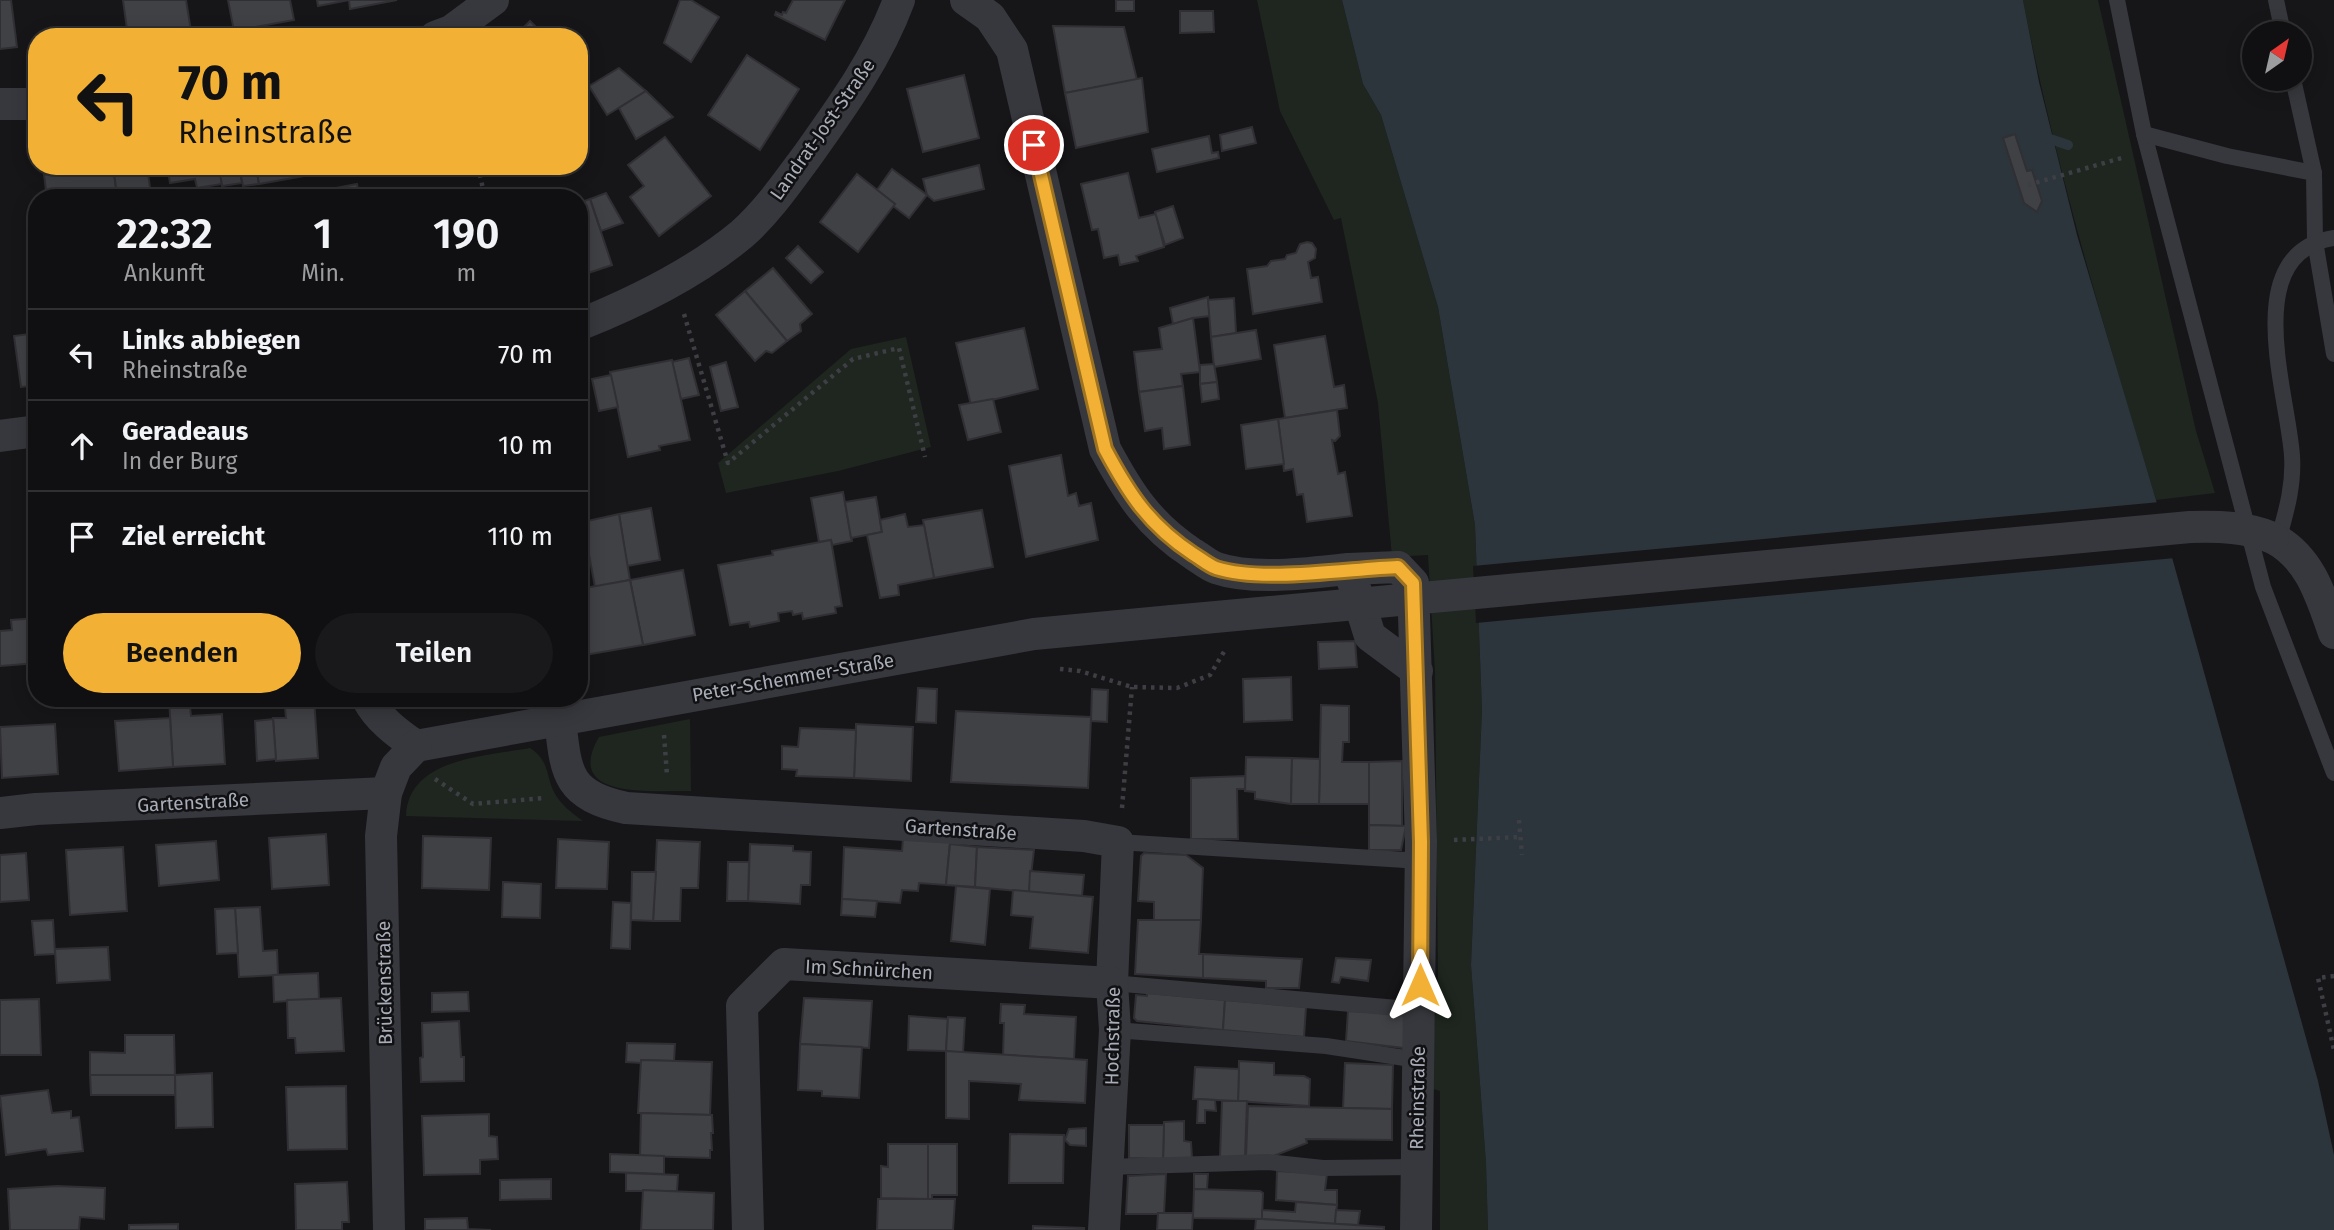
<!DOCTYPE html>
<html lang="de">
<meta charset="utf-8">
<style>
body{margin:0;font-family:"Fira Sans",sans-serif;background:#19191b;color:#f1f3f6;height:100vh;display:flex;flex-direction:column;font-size:26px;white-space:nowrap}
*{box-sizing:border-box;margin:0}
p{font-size:23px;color:#9c9d9f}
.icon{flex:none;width:38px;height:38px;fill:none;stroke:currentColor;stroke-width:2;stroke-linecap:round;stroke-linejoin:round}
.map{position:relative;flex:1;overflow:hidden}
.side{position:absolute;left:28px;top:189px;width:560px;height:518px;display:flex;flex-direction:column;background:#101012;border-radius:28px;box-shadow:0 4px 18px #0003,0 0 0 2px #303032}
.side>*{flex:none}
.top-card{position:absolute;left:28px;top:28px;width:560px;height:147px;border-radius:28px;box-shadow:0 4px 18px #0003,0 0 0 2px #303032;background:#f2b134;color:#111;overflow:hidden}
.needle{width:46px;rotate:34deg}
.tools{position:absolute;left:2242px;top:21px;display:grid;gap:14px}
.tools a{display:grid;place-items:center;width:70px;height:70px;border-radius:50%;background:#101012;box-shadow:0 4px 18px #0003,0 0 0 2px #303032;font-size:35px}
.pin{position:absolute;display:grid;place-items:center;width:60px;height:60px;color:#fff;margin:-30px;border:4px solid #fff;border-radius:50%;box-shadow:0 2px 7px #0007}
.me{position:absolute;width:77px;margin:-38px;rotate:0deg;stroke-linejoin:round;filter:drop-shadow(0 0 5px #0008)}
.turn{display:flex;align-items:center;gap:24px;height:147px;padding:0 35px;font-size:32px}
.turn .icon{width:91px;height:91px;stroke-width:2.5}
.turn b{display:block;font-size:49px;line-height:60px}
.eta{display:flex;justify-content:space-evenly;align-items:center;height:119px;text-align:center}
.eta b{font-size:42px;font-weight:600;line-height:49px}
.action{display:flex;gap:14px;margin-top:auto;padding:14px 35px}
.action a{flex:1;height:80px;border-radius:42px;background:#f2b134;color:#111;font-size:28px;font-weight:600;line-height:80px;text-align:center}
.action a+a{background:#19191b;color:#f1f3f6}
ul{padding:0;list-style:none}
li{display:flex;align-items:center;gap:21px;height:91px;padding:0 35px;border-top:2px solid #303032}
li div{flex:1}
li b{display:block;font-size:26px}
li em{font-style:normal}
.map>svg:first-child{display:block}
.green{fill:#1e261f}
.water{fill:#2c353c}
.pier{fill:#161618}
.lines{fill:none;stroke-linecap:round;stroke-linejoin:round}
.stream{stroke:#2c353c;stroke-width:10}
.building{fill:#404145;stroke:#303034;stroke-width:2}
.path{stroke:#3d3f44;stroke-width:4.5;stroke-dasharray:3.5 5;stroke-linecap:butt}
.service{stroke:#37383d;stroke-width:16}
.minor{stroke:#37383d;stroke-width:32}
.minor-bridge{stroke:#37383d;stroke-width:32}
.route-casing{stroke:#9d7322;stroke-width:18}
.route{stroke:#f2b134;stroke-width:12}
.labels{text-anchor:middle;stroke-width:5;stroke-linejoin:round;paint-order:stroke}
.street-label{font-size:19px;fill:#a8adb8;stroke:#111113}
</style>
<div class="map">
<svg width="2334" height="1230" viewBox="0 0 2334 1230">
<rect width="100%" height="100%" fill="#161618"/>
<!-- green -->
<g class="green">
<path d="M1257,0H1342L1363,84L1381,115L1438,307L1475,525L1482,710L1471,965L1486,1163L1488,1230H1440V1091L1430,1088L1438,976L1435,672L1428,555L1392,557L1378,403L1341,218L1334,220L1280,111Z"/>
<path d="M2023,0H2098L2196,431L2215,493L2156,500C2106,334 2056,170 2023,0Z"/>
<path d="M906,337L931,447L838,471L726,493L718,463L851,349Z"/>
<path d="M690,719L691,791C655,790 562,801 599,737Z"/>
<path d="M530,748C550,762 545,773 554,792C561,805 572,813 583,821L406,816C408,758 486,756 530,748Z"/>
</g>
<!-- water -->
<path class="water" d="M1342,0H2023L2039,82L2077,235L2156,500L2318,1081L2334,1155V1230H1488L1486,1163L1471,965L1482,710L1475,525L1438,307L1381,115L1363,84Z"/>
<!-- pier -->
<path class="pier" d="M2160,502L2175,558L1476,623L1473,566Z"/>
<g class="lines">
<!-- stream -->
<path class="stream" d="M2041,136L2068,145"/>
</g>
<!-- building -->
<g class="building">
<path d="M0,0H11L17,47L0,49Z"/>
<path d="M123,0H186L192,37H128Z"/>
<path d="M228,0H290L294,20L234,31Z"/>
<path d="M317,0H349L318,6Z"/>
<path d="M349,0H397L350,9Z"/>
<path d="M680,0H691L719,17L691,62L664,43Z"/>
<path d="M793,0H845L825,40L775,15L776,12L782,15L783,12L786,13Z"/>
<rect x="1116" y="0" width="18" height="11"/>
<path d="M1180,11H1213L1214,32L1180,33Z"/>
<path d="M530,21L546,37H514Z"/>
<path d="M1053,26L1124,27L1137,80L1065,93Z"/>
<path d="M747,55L799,89L760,150L708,115Z"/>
<path d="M619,68L646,91L607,115L589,86Z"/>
<path d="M964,75L979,138L923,152L907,89Z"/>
<path d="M1142,78L1148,132L1076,148L1065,93Z"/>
<path d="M646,91L673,117L636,139L619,108Z"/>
<path d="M1252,127L1256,143L1222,151L1220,135Z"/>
<path d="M2015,134L2027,171L2032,170L2042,201L2037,212L2024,203L2003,138Z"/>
<path d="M1209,136L1212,153L1218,152L1219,158L1157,172L1152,149Z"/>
<path d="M665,137L711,196L659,236L630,197L644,186L628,165Z"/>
<path d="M979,165L984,189L934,201L927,195L923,179Z"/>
<path d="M48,166H113L117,195L99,198H47L44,175L49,174Z"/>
<path d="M113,166H147L151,195L115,198L117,195Z"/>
<path d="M167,166H219L222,184L197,188L195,179L170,183Z"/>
<path d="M219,166H239L242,183L222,186Z"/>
<path d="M239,166H256L259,184L243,186Z"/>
<path d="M256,166H331L332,171L259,184Z"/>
<path d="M371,166H411L378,173Z"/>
<path d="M892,169L927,195L909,218L893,206L895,204L877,190Z"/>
<path d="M1128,173L1139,218L1156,214L1164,247L1136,256L1138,261L1120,265L1118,255L1104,258L1098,229L1092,230L1081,184Z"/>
<path d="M857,174L895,204L858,252L820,222Z"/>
<path d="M357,184L360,198H322L320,191Z"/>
<path d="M606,193L623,223L601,231L590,199Z"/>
<path d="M590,199L612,265L579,276V203Z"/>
<path d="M1173,206L1183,238L1165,245L1155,212Z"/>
<path d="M1307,242L1312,243L1316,249L1315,258L1308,262L1311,278L1318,277L1322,302L1253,314L1247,269L1267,266L1271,261L1285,259L1287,255L1296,253L1300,244Z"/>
<path d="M798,246L823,272L811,283L786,258Z"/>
<path d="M773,268L812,314L800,324L801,331L787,341L745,291Z"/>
<path d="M745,291L787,341L772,353L766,351L755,361L716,315Z"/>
<path d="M1208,297L1210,316L1193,318L1173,324L1170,308Z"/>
<path d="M1234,298L1236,333L1211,337L1208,300Z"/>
<path d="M1193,318L1200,372L1181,374L1183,386L1139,392L1134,352L1162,349L1159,328Z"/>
<path d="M1024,328L1038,389L971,405L956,343Z"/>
<path d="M1256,330L1261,359L1214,367L1211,337Z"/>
<path d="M37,333V385L21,387L14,336Z"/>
<path d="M1325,336L1334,387L1344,385L1347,408L1285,418L1274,345Z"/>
<path d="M689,358L699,395L681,399L672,362Z"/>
<path d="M672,360L690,440L659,446L660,450L628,457L610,372Z"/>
<path d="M726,362L738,407L721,411L710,367Z"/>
<path d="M1214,364L1217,382L1200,384V365Z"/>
<path d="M611,375L618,407L599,411L592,379Z"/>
<path d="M1217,382L1219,399L1202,402L1200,384Z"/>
<path d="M1183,386L1190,445L1164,449L1162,428L1145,431L1139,392Z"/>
<path d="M993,399L1001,432L968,440L959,405Z"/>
<path d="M1337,410L1340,436L1335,441L1332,440L1338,474L1345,472L1352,516L1307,522L1303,494L1297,495L1293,469L1284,471L1278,419Z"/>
<path d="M579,412L588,459L579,461Z"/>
<path d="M1278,419L1284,464L1246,469L1241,425Z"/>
<path d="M1061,455L1068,496L1076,493L1079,506L1091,503L1098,540L1026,557L1009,466Z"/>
<path d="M843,492L852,541L832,545L831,540L819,542L811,498Z"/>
<path d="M876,497L882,532L851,538L845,502Z"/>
<path d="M651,508L660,560L627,566L619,514Z"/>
<path d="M982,510L993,567L934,578L923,520Z"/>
<path d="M619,514L630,580L595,587L583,522Z"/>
<path d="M905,514L908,527L924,525L934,578L898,585L899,595L880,598L867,535L882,532L880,520Z"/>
<path d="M831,540L842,606L835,607L836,613L803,619L802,613L793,615L792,611L778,613L779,621L750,627L749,622L730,625L718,565L773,555L772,551Z"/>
<path d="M683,570L695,635L643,645L630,580Z"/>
<path d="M630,580L643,645L579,656V589Z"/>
<path d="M37,618V663L0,666V631L12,630L11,620Z"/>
<path d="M1355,641L1357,667L1319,669L1318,642Z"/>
<path d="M1291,677L1292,720L1244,722L1243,679Z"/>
<path d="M918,688L937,689L936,723L916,722Z"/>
<path d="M1092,689L1108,690L1107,722L1091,721Z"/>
<path d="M169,698H189L191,716L222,714L225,764L173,767Z"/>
<path d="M284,698H314L318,758L276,761L273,718H286Z"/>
<path d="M1321,705L1349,706V742H1343L1342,762H1369V804H1319Z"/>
<path d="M956,711L1091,717L1088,788L951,782Z"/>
<path d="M170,718L173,767L119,771L115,721Z"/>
<path d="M273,719L276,759L257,761L255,721Z"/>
<path d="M55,724L58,774L2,778L0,727Z"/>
<path d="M856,724L913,727L911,781L854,778Z"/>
<path d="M800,728L856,730L854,778L796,776L797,770L782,769V746L798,747Z"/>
<path d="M1246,757L1292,758L1291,804L1255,799V792L1245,791Z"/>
<path d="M1292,758L1320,759L1319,804H1291Z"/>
<path d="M1402,761V826L1369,825V762Z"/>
<path d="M1245,776V789H1237L1238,839H1191V778Z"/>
<path d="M1369,825L1406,826L1401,850H1369Z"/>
<path d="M326,834L329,885L272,889L269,838Z"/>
<path d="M423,836L491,838L489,890L422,888Z"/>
<path d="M558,839L609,842L607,889L556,888Z"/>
<path d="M903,839L950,842L946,885L919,883L918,891L902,890L900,903L842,899L844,847L902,851Z"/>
<path d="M657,840L700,842L698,888H681L680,921H653Z"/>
<path d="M216,841L219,880L159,886L156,845Z"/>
<path d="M750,844L793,846V851L811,852L810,885H801L800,904L748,901Z"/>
<path d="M950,844L977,847L975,887L946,885Z"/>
<path d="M123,847L127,911L70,915L66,850Z"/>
<path d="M977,847L1034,850L1029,892L975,887Z"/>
<path d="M26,853L29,900L0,902V855Z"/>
<path d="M1144,853L1186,855L1203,868L1201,920L1154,921V902L1138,901L1141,856Z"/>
<path d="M728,862H749L748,901H727Z"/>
<path d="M1030,871L1084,875L1082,896L1029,892Z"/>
<path d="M632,872H656L653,921L631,920Z"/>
<path d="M503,882L541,884L540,918L502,917Z"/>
<path d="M956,886L990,889L985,945L951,941Z"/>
<path d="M1013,890L1093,897L1088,953L1030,948L1033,917L1011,915Z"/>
<path d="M842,899L877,901L875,917L841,915Z"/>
<path d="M613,902L631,903L630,949L611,948Z"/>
<path d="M260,907L263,951L277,950L278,975L239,977L235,908Z"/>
<path d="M235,908L238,953L217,954L215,909Z"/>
<path d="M53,920L55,954L35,955L32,921Z"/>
<path d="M1138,920H1201L1199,954H1203V978L1135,974Z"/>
<path d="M108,947L110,980L57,983L55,949Z"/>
<path d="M1203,954L1302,959L1299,988H1266V981L1203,978Z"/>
<path d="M1336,958L1371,960L1368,981L1341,977L1339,983L1332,982Z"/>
<path d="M318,973L319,999L274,1002L273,975Z"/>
<path d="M468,992L469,1011L432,1012V993Z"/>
<path d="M1147,993L1225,1000L1223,1030L1137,1021L1134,1018L1136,995L1147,996Z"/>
<path d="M341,998L344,1051L296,1053L295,1038H288L287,1000Z"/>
<path d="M804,998L872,1001L869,1048L800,1044Z"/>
<path d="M39,999L41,1055H0V1000Z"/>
<path d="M1225,1000L1306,1007L1304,1037L1223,1030Z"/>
<path d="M1001,1004L1025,1005L1024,1014L1076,1017L1074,1059L1003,1055L1004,1023H1000Z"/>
<path d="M1348,1011L1404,1014V1048L1346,1041Z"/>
<path d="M909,1016L948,1019L946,1051L908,1050Z"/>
<path d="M948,1017L965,1018L963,1053L946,1051Z"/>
<path d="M459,1021L461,1057H464V1081L421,1082L420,1058L423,1057L422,1023Z"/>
<path d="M125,1035H174L175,1075H90V1052L125,1053Z"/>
<path d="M627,1043L675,1044L674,1061L641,1060V1063L626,1062Z"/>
<path d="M800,1044L862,1047L859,1098L822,1096V1091L798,1090Z"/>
<path d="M946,1051L1087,1060L1085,1103L1019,1100L1021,1084L969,1081V1119L946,1118Z"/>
<path d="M641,1060L712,1062L710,1115L638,1113Z"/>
<path d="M1239,1061L1274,1063V1075L1304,1076L1310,1079L1309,1106L1238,1101Z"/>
<path d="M1345,1063L1393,1065L1392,1109L1343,1108Z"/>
<path d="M1195,1067L1239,1069L1238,1101L1193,1099Z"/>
<path d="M212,1073L213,1127L176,1128L175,1075Z"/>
<path d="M90,1075H175V1095H91Z"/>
<path d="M346,1086L347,1149L288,1150L286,1087Z"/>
<path d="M48,1090L52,1113L71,1111V1118L79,1117L83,1151L48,1155L46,1149L6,1155L0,1096Z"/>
<path d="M1198,1099L1215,1100L1216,1111L1205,1110V1123H1197Z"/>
<path d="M1222,1101H1247L1245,1157H1220Z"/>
<path d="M1248,1106L1392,1109V1140L1306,1139L1307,1143L1271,1157L1246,1156Z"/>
<path d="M641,1113L712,1115L713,1133H711L712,1150H710V1158L640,1156Z"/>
<path d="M489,1114V1136L497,1137L498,1159L480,1160V1174L424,1175L422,1116Z"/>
<path d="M1184,1121V1141L1191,1142L1192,1158L1163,1159L1164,1122Z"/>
<path d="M1129,1125H1164L1163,1159L1129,1158Z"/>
<path d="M1086,1128V1146L1070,1145L1065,1140L1069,1129Z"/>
<path d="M1010,1134L1064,1135L1063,1183H1009Z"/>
<path d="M888,1144H928V1199L881,1198V1166L888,1167Z"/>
<path d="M928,1144H957V1195H932V1199H928Z"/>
<path d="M610,1154L664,1156V1174L610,1172Z"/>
<path d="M1277,1171L1327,1174L1325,1190H1337V1205L1276,1200Z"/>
<path d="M626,1173L678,1175L677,1191H626Z"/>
<path d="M1166,1174L1164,1214H1126L1128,1176Z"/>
<path d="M1194,1174H1208L1207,1189H1194Z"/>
<path d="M551,1179V1199L500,1200V1180Z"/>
<path d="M347,1182L349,1222H342V1230H296L295,1184Z"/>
<path d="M57,1186L105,1188L104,1219L80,1217L79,1230H10L8,1189Z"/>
<path d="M1194,1189L1260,1191L1263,1193L1262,1219L1193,1218Z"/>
<path d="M643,1190L714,1193L713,1230H641Z"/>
<path d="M878,1199H955L953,1230H877Z"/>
<path d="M1296,1202L1337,1205L1335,1224L1262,1219V1210L1295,1212Z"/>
<path d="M1336,1210L1360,1211L1358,1225L1335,1224Z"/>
<path d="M1158,1213H1193L1192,1230H1157Z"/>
<path d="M467,1218L468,1229L491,1230H425V1219Z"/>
<path d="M1256,1219H1262L1384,1227V1230H1255Z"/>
<path d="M178,1224V1230H129V1225Z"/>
<path d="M1033,1226L1084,1228V1230H1033Z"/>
</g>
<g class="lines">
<!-- path -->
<g class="path">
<path d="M478,166L485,198"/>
<path d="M2028,185L2125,157"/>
<path d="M684,314L728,463L853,359L899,348L925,457"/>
<path d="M1060,669L1080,671L1132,687L1177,688L1210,675L1225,650"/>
<path d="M664,735L667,775"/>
<path d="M435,779L473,804L545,798"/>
<path d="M1122,808L1132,687"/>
<path d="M1519,820L1522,855"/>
<path d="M1454,840L1520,837"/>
<path d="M2334,976L2318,978L2334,1050"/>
</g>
<!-- service -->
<g class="service">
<path d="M2117,0L2144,134L2263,587L2334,773"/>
<path d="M2276,0L2283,33"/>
<path d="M2293,79L2314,173L2315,241L2334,354"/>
<path d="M2144,134L2227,156L2314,173"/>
<path d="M2278,541C2286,512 2294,486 2292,456C2288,393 2238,253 2334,238"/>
<path d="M1118,842L1421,861"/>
<path d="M1112,983L1420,1010"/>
<path d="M1115,1030L1326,1046L1418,1060"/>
<path d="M1107,1167L1268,1162L1323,1168L1416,1167"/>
</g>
<!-- minor -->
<g class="minor">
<path d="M966,0L990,17L1012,50L1105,449C1129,494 1149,525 1193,554C1200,558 1208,565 1216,568C1254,581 1309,573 1349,569"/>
<path d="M435,37L451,31L493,0"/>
<path d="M0,104H37"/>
<path d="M579,325C636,302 694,274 742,234C767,212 787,183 807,156C842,107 878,57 899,0"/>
<path d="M0,436L37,431"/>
<path d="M2273,538C2310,557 2321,596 2334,633"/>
<path d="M367,698C378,719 397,733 416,746"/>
<path d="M560,719C566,773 566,795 626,808L1084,836L1118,842L1112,983L1115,1030L1104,1230"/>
<path d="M416,746L1034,634L1172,621"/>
<path d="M0,813L36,809L386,793"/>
<path d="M389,1230L381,836L386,793L396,767L416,746"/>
<path d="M748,1230L742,1006L784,964L1112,983"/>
<path d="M1416,1230L1421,842L1413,583L1398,567L1349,569L1370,636L1417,671"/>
</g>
<!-- minor-bridge -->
<path class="minor-bridge" d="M1172,621L2190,527C2220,526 2246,527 2273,538"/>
</g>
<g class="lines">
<defs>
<path id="route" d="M1034,145L1105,449C1129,494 1149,525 1193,554C1200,558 1208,565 1216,568C1263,583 1347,569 1398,567L1413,583L1421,842L1420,985"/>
</defs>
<!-- route casing -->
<use href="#route" class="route-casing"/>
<!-- route -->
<use href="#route" class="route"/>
</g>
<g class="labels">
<!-- street labels -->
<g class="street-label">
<text transform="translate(822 129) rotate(-55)" y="7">Landrat-Jost-Straße</text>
<text transform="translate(793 677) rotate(-10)" y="7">Peter-Schemmer-Straße</text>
<text transform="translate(193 802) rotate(-3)" y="7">Gartenstraße</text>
<text transform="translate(961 829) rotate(4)" y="7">Gartenstraße</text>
<text transform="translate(869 969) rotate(3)" y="7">Im Schnürchen</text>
<text transform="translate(384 983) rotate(-91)" y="7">Brückenstraße</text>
<text transform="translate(1112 1036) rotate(-89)" y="7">Hochstraße</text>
<text transform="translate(1417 1098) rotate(-89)" y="7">Rheinstraße</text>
</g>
</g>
</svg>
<div class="tools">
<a><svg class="needle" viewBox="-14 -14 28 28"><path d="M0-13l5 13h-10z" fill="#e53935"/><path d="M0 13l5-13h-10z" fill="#9c9d9f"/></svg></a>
</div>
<div class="pin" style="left:1034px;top:145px;background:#d93025"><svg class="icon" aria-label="arrive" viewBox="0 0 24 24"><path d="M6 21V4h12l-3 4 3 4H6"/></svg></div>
<svg class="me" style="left:1420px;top:985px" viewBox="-20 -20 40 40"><path d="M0-17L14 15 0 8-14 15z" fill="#f2b134" stroke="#fff" stroke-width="4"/></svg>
<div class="top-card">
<div class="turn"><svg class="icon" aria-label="left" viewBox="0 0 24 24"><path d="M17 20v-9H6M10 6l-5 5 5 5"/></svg><div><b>70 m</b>Rheinstraße</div></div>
</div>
<section class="side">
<div class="eta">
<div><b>22:32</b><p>Ankunft</p></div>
<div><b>1</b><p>Min.</p></div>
<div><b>190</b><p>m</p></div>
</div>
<ul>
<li><svg class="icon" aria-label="left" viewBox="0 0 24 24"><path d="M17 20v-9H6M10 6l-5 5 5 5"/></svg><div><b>Links abbiegen</b><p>Rheinstraße</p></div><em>70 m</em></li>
<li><svg class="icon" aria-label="ahead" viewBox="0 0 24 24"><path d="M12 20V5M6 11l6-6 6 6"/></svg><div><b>Geradeaus</b><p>In der Burg</p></div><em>10 m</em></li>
<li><svg class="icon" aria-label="arrive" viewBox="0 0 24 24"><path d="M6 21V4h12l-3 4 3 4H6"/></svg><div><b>Ziel erreicht</b></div><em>110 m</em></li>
</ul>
<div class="action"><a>Beenden</a><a>Teilen</a></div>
</section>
</div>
